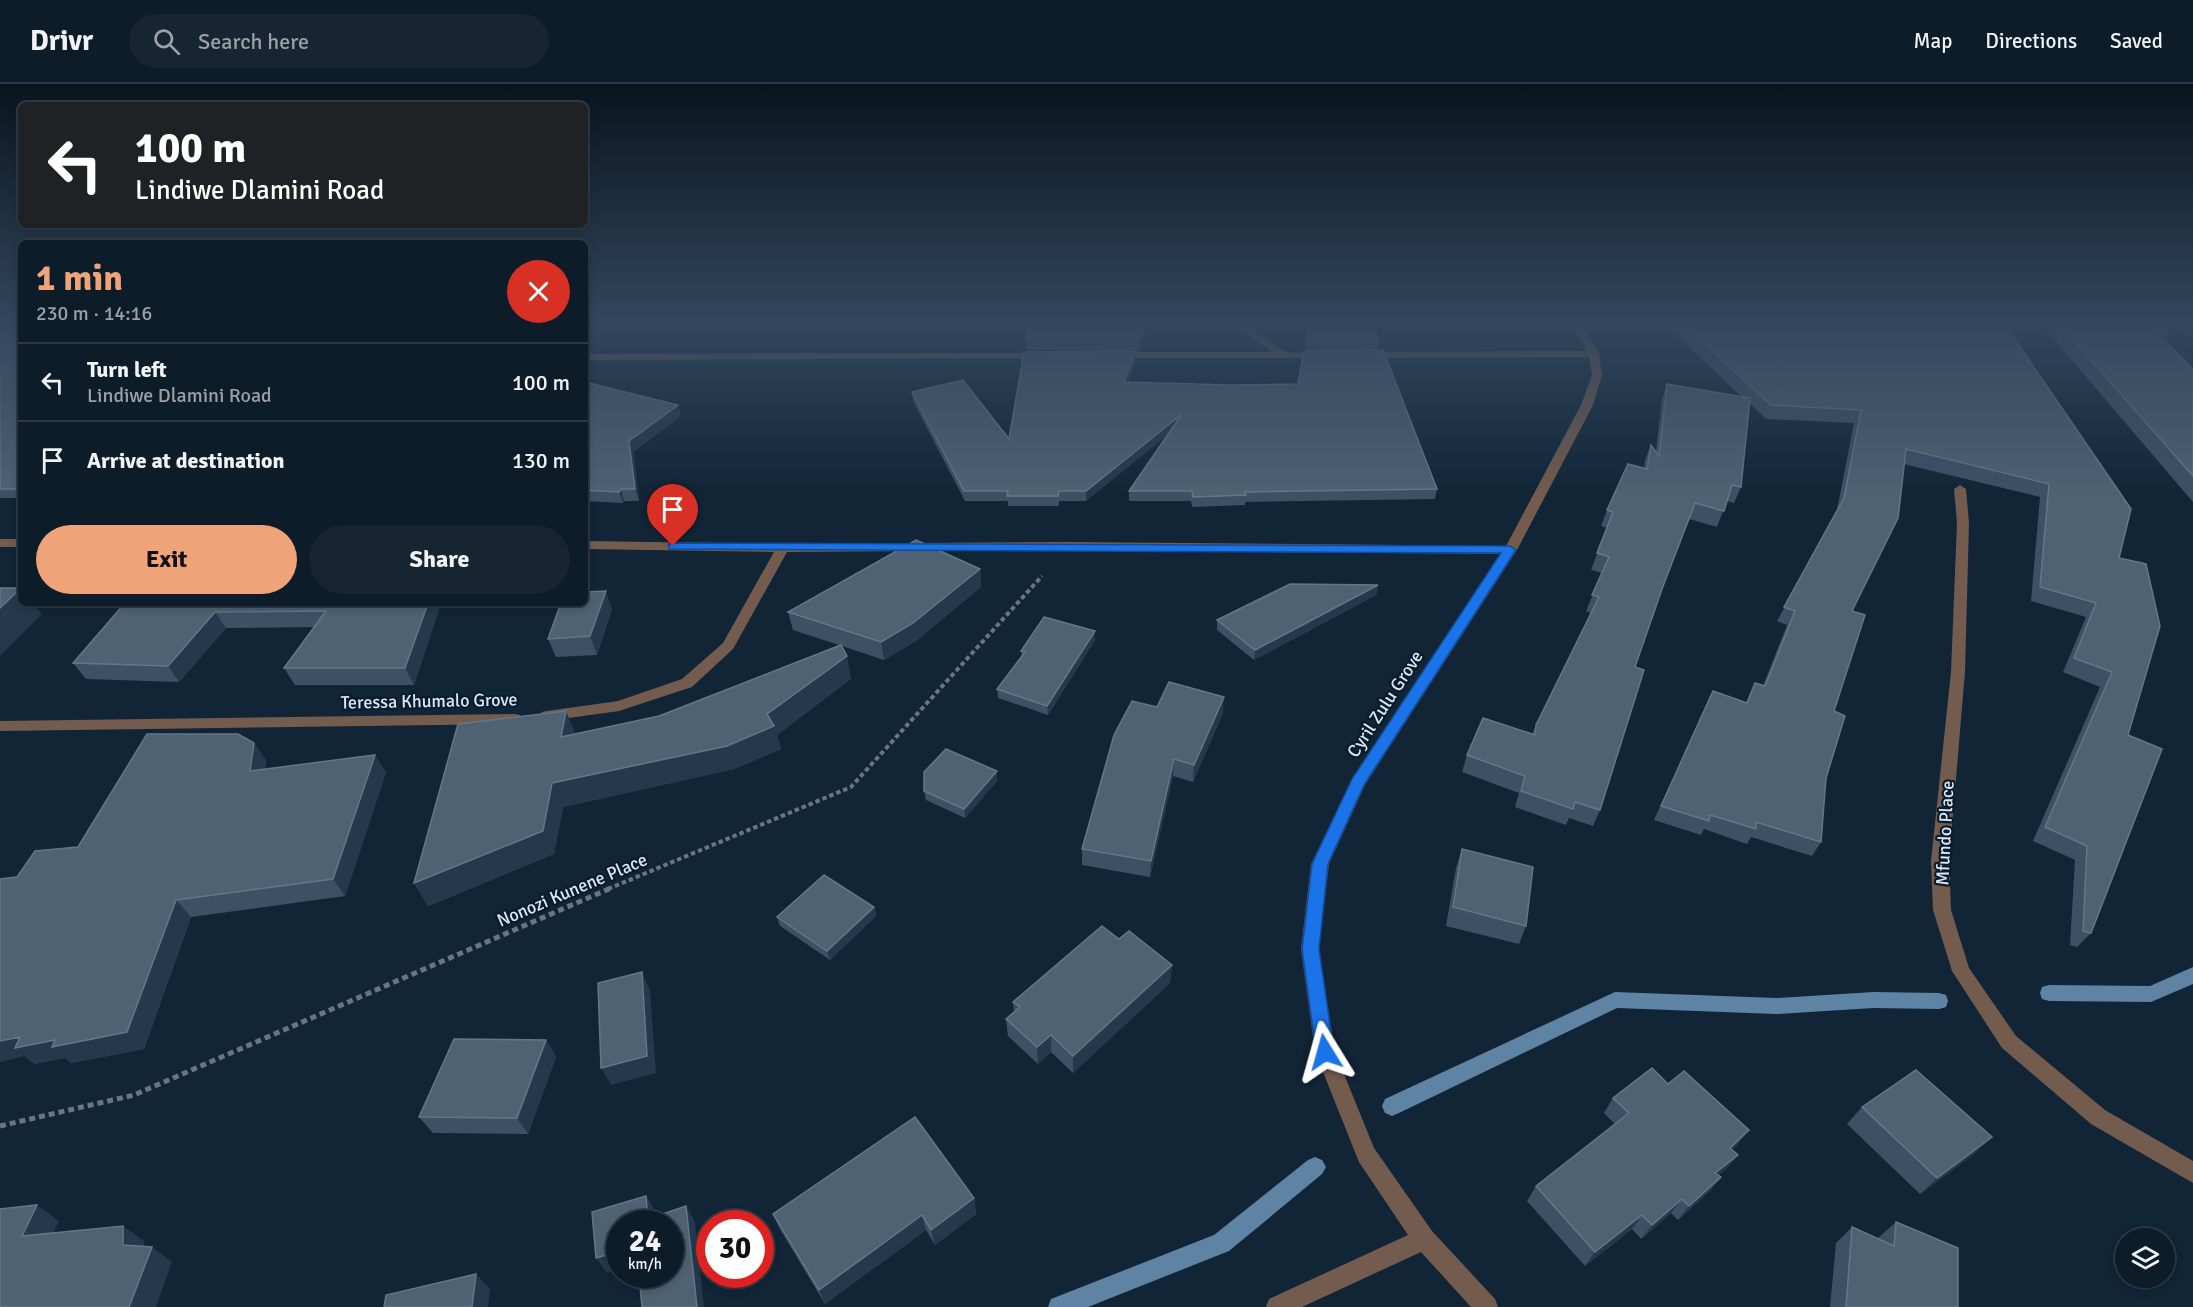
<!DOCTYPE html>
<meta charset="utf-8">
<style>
body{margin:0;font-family:Signika,sans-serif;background:#162531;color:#f1f3f6;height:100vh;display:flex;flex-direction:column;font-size:22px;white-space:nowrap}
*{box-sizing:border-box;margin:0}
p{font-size:20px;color:#9aa1a8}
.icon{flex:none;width:33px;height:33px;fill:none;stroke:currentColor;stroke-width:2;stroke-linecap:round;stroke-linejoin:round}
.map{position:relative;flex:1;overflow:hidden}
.sheet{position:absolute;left:18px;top:156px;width:570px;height:366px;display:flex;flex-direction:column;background:#0d1c29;border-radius:9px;box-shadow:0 3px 9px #0003,0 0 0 2px #2d3a46}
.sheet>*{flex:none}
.top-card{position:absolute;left:18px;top:18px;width:570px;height:126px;border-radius:9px;box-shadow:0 3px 9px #0003,0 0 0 2px #2d3a46;background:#202124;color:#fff;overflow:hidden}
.fabs{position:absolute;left:2115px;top:1144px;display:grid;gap:12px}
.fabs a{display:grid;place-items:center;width:60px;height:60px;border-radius:50%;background:#0d1c29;box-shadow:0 3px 9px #0003,0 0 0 2px #2d3a46;font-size:30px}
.speed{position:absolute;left:606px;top:1126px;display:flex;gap:12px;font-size:30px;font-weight:700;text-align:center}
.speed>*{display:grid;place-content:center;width:78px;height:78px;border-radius:50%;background:#0d1c29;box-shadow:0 3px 9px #0003,0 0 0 2px #2d3a46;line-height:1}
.speed small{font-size:15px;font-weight:400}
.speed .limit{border:9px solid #d22;background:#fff;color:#111}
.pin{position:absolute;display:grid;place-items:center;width:51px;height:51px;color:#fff;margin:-62px -26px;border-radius:50% 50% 50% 0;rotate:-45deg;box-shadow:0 0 6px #0007}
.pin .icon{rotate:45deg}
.me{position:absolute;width:66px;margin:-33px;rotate:352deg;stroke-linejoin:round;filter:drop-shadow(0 0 4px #0008)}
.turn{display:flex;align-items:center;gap:21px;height:126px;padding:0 18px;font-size:27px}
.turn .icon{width:78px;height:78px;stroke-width:2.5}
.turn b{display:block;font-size:42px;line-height:51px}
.round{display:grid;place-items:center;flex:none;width:63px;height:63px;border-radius:32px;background:#162531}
.summary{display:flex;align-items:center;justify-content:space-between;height:102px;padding:0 18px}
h1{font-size:36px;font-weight:800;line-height:45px;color:#efa378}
.primary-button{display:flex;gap:12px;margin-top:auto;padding:12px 18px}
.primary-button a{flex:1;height:69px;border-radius:36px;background:#efa378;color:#111;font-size:24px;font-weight:800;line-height:69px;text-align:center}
.primary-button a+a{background:#162531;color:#f1f3f6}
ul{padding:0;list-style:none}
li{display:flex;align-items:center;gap:18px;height:78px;padding:0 18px;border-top:2px solid #2d3a46}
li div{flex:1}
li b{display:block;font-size:22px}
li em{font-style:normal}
header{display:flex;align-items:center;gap:36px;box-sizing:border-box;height:84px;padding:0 30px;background:#0d1c29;border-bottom:2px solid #2d3a46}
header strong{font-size:28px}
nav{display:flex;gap:33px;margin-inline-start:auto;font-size:21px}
.search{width:420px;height:54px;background:#162531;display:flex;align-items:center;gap:15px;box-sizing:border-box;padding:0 21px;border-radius:33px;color:#9aa1a8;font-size:22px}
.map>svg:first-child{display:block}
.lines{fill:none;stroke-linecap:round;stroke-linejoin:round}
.stream{fill:#5f83a3;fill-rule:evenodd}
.path-far2{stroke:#667686;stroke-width:3;stroke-dasharray:4 2;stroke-linecap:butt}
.path-far1{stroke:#667686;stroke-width:4;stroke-dasharray:4.5 3;stroke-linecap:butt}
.path{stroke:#667686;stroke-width:5;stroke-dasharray:6 4;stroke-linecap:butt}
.minor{fill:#735b4e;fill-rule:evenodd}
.wall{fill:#3d5165}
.shaded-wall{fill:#24394c}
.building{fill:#4e6274;stroke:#647788;stroke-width:1.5}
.route{fill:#1a73e8;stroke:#114b97;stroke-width:1.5}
.labels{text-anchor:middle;stroke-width:4.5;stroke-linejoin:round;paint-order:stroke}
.street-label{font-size:18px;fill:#dce8f4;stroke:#071c2d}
</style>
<header>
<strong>Drivr</strong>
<div class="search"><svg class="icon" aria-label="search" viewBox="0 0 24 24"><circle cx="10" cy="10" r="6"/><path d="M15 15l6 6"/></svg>Search here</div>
<nav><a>Map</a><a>Directions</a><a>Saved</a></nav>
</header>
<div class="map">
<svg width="2193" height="1223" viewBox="0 0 2193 1223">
<rect width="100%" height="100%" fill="#112537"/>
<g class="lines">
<!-- stream -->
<g class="stream">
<path d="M2193,883V900L2151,918L2049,917L2042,915L2040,909L2042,903L2049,901L2150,902Z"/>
<path d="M1615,908L1776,914L1873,908L1939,909L1946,911L1948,917L1946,923L1939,925L1873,924L1776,930L1617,924L1399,1029L1392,1032L1385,1029L1382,1022L1385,1015Z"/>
<path d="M1315,1073L1322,1076L1326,1083L1322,1090L1229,1167L1088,1223H1048L1051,1215L1214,1151L1308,1076Z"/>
</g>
<!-- path-far2 -->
<path class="path-far2" d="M2165,240L2188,247L2193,253"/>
<!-- path-far1 -->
<path class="path-far1" d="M608,805L851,703L1042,492"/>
<!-- path -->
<path class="path" d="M0,1042L134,1011L611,804"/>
<!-- minor -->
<g class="minor">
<path d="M1234,240C1256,239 1267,262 1287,268C1300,271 1318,263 1328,271L1323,274H1116L1111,271L1116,268H1272Z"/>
<path d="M1572,240H1582L1599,270L1602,291L1593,321L1517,466L1365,701L1329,780L1319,865L1335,968L1374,1064L1432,1147L1495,1215L1498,1223H1471L1421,1168L1302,1223H1266L1269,1215L1408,1151L1359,1078L1315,968L1301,865L1311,780L1352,695L1501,470L1068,466L787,468L733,565L692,603L619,627L547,637L542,636L539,632L542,628L547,627L618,617L682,595L723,559L774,468L585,465V457L783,460L1068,458L1506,462L1581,321L1592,291L1589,273L1365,274L1360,271L1365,268L1587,267Z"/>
<path d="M1044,269L1048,270V274L585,276V270Z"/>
<path d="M1960,401L1966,405L1969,439L1965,588L1949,777L1951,826L1969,884L2016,952L2105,1026L2193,1077V1099L2091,1040L2002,964L1952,887L1933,826L1931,777L1951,588L1957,439L1954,405Z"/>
<rect x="0" y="455" width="21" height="8"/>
<path d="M515,630L520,631L523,635L520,639L515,640L0,647V637Z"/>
</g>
</g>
<!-- wall -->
<g class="wall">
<rect x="0" y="240" width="21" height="174"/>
<path d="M1029,240H1149L1139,266H1027L1026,254Z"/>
<path d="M1665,240H2023L2011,249L2119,474L2128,651L2091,849L2077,863L2070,861L2075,776L2033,757L2100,603L2063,588L2086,533L2031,517L2040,413L1904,380L1852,527L1834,627L1826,694L1821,758L1812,772L1751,753L1747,760L1704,745L1701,751L1654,736L1713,607L1746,619L1755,599L1763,602L1787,541L1777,537L1837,426L1854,339L1766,335L1749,319L1741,403L1734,419L1727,417L1717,443L1689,435L1662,505L1635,583L1600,726L1593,742L1569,734L1566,741L1515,723L1519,709L1462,688L1467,671L1532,650L1536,641L1591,529L1586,527L1602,489L1591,486L1607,444L1601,442L1607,426L1644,384L1645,376L1651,361L1656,367L1662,315L1667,300L1742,313Z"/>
<path d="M2041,240H2161L2171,247L2164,256L2193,285V418Z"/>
<path d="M1306,257H1379L1378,265L1305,266Z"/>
<path d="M1136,277L1128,298L1437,405L1435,415L1245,418V421L1192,423L1191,417H1129V407L1168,350L1086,417H1059V422H1008V417H965L913,317L912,308L1009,355Z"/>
<path d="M585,298L681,332L633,368L639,417H624L623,419L585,417Z"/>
<path d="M980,485L981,503L916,557L884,576L842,562L851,595L777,651L781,665L734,685L563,723L554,770L428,822L414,799L575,650L659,632L839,561L793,546L788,528Z"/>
<path d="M1378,501L1376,511L1254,576L1217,546V536Z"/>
<path d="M125,519H441L414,601H295L284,584L314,543L226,544L179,598L86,595L73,579Z"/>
<path d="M612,525L597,571L556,573L548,555Z"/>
<path d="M1095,556L1048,631L998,614L997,605L1022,573L1021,567Z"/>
<path d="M1223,629L1193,698L1173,692L1150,793L1082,781V765Z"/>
<path d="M266,676L265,685L386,688L345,812L191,833L144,965L71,979L65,974L34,980L25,972L78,763Z"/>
<path d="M997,687V697L965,734L926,716L924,707Z"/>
<path d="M1462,765L1526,842L1519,860L1446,842L1456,784Z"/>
<path d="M874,823L876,832L830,876L780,842L777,833Z"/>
<path d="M1119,855L1172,881L1170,899L1073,989L1051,968L1038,980L1008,952L1006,935L1014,929L1013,918Z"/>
<path d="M546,956L556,973L528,1050L433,1049L419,1033Z"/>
<path d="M1668,1000L1737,1061L1732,1066L1738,1071L1726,1085L1718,1091L1721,1093L1709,1108L1678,1136L1671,1129L1641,1155L1632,1145L1585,1182L1527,1117L1536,1102L1615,1040L1604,1029L1613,1014Z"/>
<path d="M1862,1023L1974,1070L1920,1110L1847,1040Z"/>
<path d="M974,1114L976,1130L935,1161L926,1146L825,1220L780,1145L773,1130Z"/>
<path d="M1896,1138L1958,1223H1830L1836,1159L1852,1143L1878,1155V1154Z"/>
</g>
<!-- shaded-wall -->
<g class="shaded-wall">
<path d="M1145,240H1149L1139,266L1140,254Z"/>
<path d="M2014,240H2023L2000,257L2007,244Z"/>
<path d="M1136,267V277L1124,307V298Z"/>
<path d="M678,321L681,332L633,368L639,417L635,405L629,357Z"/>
<path d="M1182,330V339L1086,417V407Z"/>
<path d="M621,405L624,417L623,419L619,408Z"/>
<path d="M980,485L981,503L916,557L884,576L881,558Z"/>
<path d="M1378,501L1376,511L1254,576L1255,566Z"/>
<path d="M21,504V519H33L42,530L0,572V524Z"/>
<path d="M606,507L612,525L597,571L590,552Z"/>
<path d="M428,519H441L414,601L405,584Z"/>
<path d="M215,528L226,544L179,598L168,582Z"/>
<path d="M1095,547V556L1048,631L1047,622Z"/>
<path d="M847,572L851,595L777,651L781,665L734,685L563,723L554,770L428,822L414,799L552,699L767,630Z"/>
<path d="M1224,613L1223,629L1193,698L1194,681Z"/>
<path d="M566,627L576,651L561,653Z"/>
<path d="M254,659L266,676L262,704L250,687Z"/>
<path d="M375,671L386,688L345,812L333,795Z"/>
<path d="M1174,675L1173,692L1150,793L1151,777Z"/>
<path d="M997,687V697L965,734L964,725Z"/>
<path d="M176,816L191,833L144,965L71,979L65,974L34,980L25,972L0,978V957L20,953Z"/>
<path d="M874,823L876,832L830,876L827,867Z"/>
<path d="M1172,881L1170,899L1073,989V972Z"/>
<path d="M642,888L650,906L656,989L611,1001L601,984Z"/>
<path d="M1051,951V968L1038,980L1037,963Z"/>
<path d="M546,956L556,973L528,1050L517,1034Z"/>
<path d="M1749,1046L1737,1061L1718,1079L1730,1064Z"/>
<path d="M1992,1053L1974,1070L1920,1110L1937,1094Z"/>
<path d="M1738,1071L1726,1085L1704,1103L1715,1089Z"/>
<path d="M1721,1093L1709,1108L1678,1136L1689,1122Z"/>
<path d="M646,1112L656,1128L657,1140L648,1135Z"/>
<path d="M974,1114L976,1130L935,1161L931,1146Z"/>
<path d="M1682,1115L1671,1129L1641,1155L1652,1141Z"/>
<path d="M37,1121L59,1137L45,1167L22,1152Z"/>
<path d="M686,1122L695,1138L704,1223H697Z"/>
<path d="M922,1131L926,1146L825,1220L819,1206Z"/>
<path d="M1642,1131L1632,1145L1585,1182L1595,1168Z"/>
<path d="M123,1142L144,1157V1176L123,1161Z"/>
<path d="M152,1163L172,1178L156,1223H129Z"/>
<path d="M620,1167V1185L607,1189L596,1174Z"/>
<path d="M476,1190L490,1205L488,1223H472Z"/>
</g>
<!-- building -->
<g class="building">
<path d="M0,240H21V405H0V258L6,253H0Z"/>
<path d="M1029,240H1145L1140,254H1026Z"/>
<path d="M1309,240H1373L1379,257H1306Z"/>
<path d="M1683,240H2014L2007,244L2131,425L2119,474L2146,480L2160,542L2128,651L2162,665L2091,849L2083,847L2087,762L2045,743L2112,588L2074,574L2096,519L2040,503L2049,400L1906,365L1898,434L1852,527L1865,531L1834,627L1845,632L1826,694L1821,758L1756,738V745L1710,731L1709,737L1661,722L1713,607L1747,619L1755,599L1765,602L1795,527L1784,523L1844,414L1861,326L1771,321Z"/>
<path d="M2059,240H2161L2171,247L2154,246L2193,285V392Z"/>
<path d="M1383,266L1437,405L1245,408L1246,411L1193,413L1192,407H1129L1182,330L1086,407H1059L1058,412H1007L1008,407H964L912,308L963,296L1009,355L1024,268L1136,267L1124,298L1230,301L1298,300L1304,267Z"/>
<path d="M585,298L678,321L629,357L635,405H621L619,408L585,406Z"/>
<path d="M1667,300L1750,314L1741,403L1732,401L1724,427L1695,419L1662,505L1635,583L1644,586L1600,726L1575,718L1573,725L1521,707L1525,692L1467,671L1483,634L1535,651L1536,641L1599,513L1592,511L1609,473L1597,469L1613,428L1607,426L1628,380L1647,385L1651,361L1659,372Z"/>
<path d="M916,456L980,485L913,539L881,558L788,528Z"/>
<path d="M1290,500L1378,501L1255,566L1217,536Z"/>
<path d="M0,504H21L0,524Z"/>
<path d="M606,507L590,552L548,555L561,519H585V508Z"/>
<path d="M125,519H428L405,584H284L326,527L215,528L168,582L73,579Z"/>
<path d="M1044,533L1095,547L1047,622L997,605L1025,568L1021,567Z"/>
<path d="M841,561L847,572L767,630L774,642L727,662L552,699L543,747L414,799L458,640L566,627L561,653L659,632Z"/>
<path d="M1169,598L1224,613L1194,681L1174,675L1151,777L1082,765L1114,651L1132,617L1157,623Z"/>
<path d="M147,650H238L254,659L250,687L375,671L333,795L176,816L127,948L52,963L55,956L15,964L20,953L0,957V795L17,793L35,767L78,763Z"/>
<path d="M946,665L997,687L964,725L924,707V688Z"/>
<path d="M1462,765L1533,783L1526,842L1453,823Z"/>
<path d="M824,791L874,823L827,867L777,833Z"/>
<path d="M1102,842L1119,855L1129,847L1172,881L1073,972L1051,951L1037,963L1006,935L1020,923L1013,918Z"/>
<path d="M642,888L647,972L601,984L598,899Z"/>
<path d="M454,955L546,956L517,1034L419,1033Z"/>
<path d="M1652,984L1668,1000L1684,987L1749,1046L1730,1064L1738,1071L1715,1089L1721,1093L1689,1122L1682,1115L1652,1141L1642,1131L1595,1168L1536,1102L1629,1029L1613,1014Z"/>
<path d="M1916,986L1992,1053L1937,1094L1862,1023Z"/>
<path d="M915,1033L974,1114L931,1146L922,1131L819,1206L773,1130Z"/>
<path d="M646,1112L648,1135L686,1122L697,1223H642L639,1191H670V1140H620V1167L596,1174L592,1128Z"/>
<path d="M37,1121L22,1152L123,1142V1161L152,1163L129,1223H0V1125Z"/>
<path d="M1896,1138L1958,1164V1223H1846L1852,1143L1894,1162Z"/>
<path d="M476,1190L472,1223H384L386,1211Z"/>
</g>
<!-- sky -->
<linearGradient id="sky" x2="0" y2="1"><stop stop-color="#09141e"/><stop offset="0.58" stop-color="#32465e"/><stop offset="1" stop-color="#32465e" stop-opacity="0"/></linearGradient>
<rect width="2193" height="411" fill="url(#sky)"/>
<!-- route -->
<path class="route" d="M673,459L1510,462L1516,466L1364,701L1328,780L1319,865L1334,968L1332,974L1325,976L1319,974L1316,968L1302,865L1312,780L1352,695L1501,469L669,465V460Z"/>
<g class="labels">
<!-- street labels -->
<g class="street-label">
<text transform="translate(429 617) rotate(-1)" y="6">Teressa Khumalo Grove</text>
<text transform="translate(1385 620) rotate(-57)" y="6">Cyril Zulu Grove</text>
<text transform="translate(1945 749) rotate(-87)" y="6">Mfundo Place</text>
<text transform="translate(572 806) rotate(-23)" y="6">Nonozi Kunene Place</text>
</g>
</g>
</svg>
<div class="fabs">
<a><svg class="icon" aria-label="layers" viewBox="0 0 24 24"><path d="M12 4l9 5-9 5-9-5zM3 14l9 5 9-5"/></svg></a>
</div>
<div class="speed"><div>24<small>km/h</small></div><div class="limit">30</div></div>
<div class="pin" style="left:673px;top:462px;background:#d93025"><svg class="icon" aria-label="arrive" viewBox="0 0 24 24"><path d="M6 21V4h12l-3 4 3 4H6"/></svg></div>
<svg class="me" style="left:1325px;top:968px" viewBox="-20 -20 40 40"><path d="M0-17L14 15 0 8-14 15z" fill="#1a73e8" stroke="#fff" stroke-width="4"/></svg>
<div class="top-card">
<div class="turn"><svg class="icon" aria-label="left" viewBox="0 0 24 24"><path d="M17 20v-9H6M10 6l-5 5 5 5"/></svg><div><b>100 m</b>Lindiwe Dlamini Road</div></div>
</div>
<section class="sheet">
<div class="summary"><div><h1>1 min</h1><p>230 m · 14:16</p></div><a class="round" style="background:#d93025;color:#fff"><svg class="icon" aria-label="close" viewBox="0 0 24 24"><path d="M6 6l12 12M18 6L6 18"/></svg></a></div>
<ul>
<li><svg class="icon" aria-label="left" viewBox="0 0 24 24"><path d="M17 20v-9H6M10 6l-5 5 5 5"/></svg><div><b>Turn left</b><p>Lindiwe Dlamini Road</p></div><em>100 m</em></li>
<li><svg class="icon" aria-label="arrive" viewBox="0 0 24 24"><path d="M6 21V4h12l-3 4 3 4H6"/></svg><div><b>Arrive at destination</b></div><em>130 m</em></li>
</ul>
<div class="primary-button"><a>Exit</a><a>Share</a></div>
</section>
</div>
